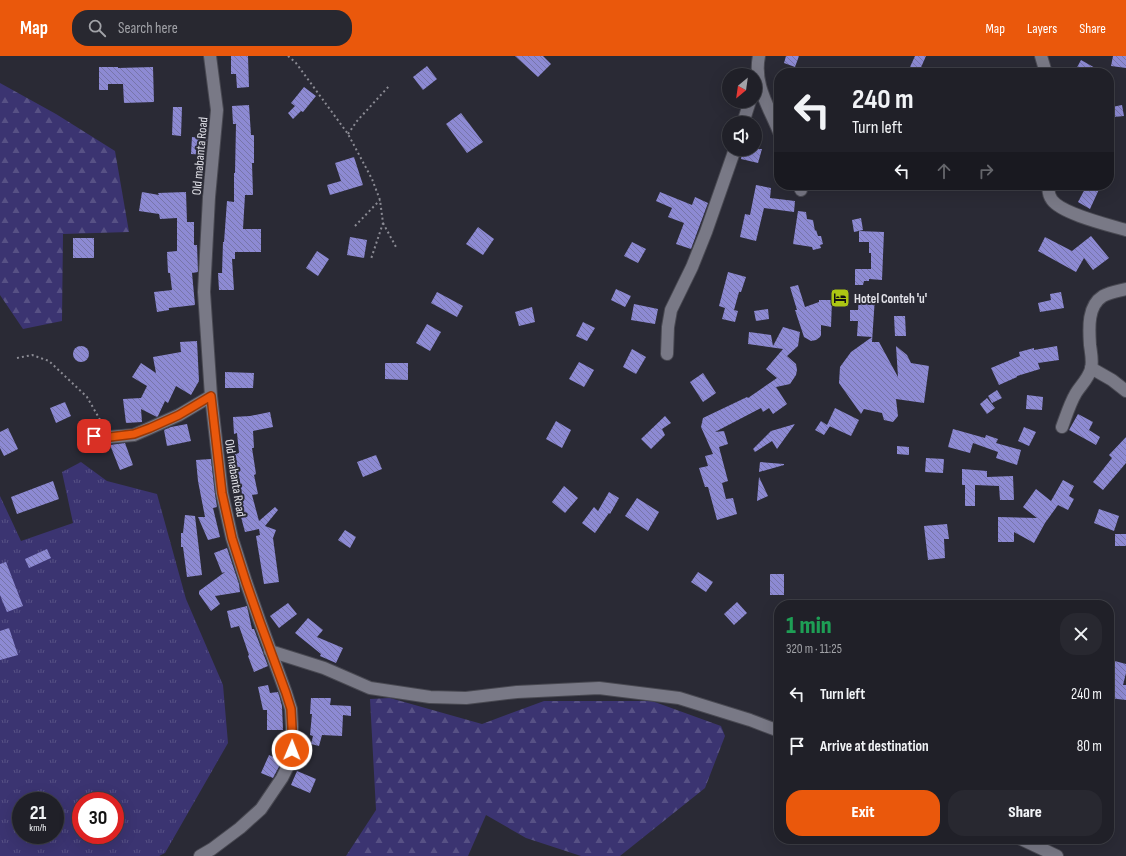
<!DOCTYPE html>
<meta charset="utf-8">
<style>
body{margin:0;font-family:"Sofia Sans Condensed",sans-serif;background:#282830;color:#f1f3f6;height:100vh;display:flex;flex-direction:column;font-size:15px;white-space:nowrap}
*{box-sizing:border-box;margin:0}
p{font-size:13px;color:#a2a3a8}
.icon{flex:none;width:22px;height:22px;fill:none;stroke:currentColor;stroke-width:2;stroke-linecap:round;stroke-linejoin:round}
.map{position:relative;flex:1;overflow:hidden}
.side{position:absolute;left:774px;top:544px;width:340px;height:244px;display:flex;flex-direction:column;background:#202028;border-radius:16px;box-shadow:0 4px 16px #0002,0 0 0 1px #3d3e45}
.side>*{flex:none}
.guide{position:absolute;left:774px;top:12px;width:340px;height:122px;border-radius:16px;box-shadow:0 4px 16px #0002,0 0 0 1px #3d3e45;background:#202028;color:#f1f3f6;overflow:hidden}
.needle{width:26px;rotate:209deg}
.fabs{position:absolute;left:722px;top:12px;display:grid;gap:8px}
.fabs a{display:grid;place-items:center;width:40px;height:40px;border-radius:50%;background:#202028;box-shadow:0 4px 16px #0002,0 0 0 1px #3d3e45;font-size:20px}
.speed{position:absolute;left:12px;top:736px;display:flex;gap:8px;font-size:20px;font-weight:700;text-align:center}
.speed>*{display:grid;place-content:center;width:52px;height:52px;border-radius:50%;background:#202028;box-shadow:0 4px 16px #0002,0 0 0 1px #3d3e45;line-height:1}
.speed small{font-size:10px;font-weight:400}
.speed .limit{border:6px solid #d22;background:#fff;color:#111}
.pin{position:absolute;display:grid;place-items:center;width:34px;height:34px;color:#fff;margin:-17px;border-radius:8px;box-shadow:0 2px 6px #0006}
.me{position:absolute;width:44px;margin:-22px;rotate:1deg;stroke-linejoin:round;filter:drop-shadow(0 0 3px #0008)}
.turn{display:flex;align-items:center;gap:14px;height:84px;padding:0 12px;font-size:18px}
.turn .icon{width:52px;height:52px;stroke-width:2.5}
.turn b{display:block;font-size:28px;line-height:34px}
.lanes{display:flex;align-items:center;height:38px;padding:0 12px;background:#0003;justify-content:center;gap:20px;direction:ltr}
.lanes .off{opacity:.35}
.round{display:grid;place-items:center;flex:none;width:42px;height:42px;border-radius:16px;background:#282830}
.overview{display:flex;align-items:center;justify-content:space-between;height:68px;padding:0 12px}
h1{font-size:24px;font-weight:800;line-height:30px;color:#1e9e55}
.primary-button{display:flex;gap:8px;margin-top:auto;padding:8px 12px}
.primary-button a{flex:1;height:46px;border-radius:16px;background:#ea580c;color:#fff;font-size:16px;font-weight:800;line-height:46px;text-align:center}
.primary-button a+a{background:#282830;color:#f1f3f6}
ul{padding:0;list-style:none}
li{display:flex;align-items:center;gap:12px;height:52px;padding:0 12px}
li div{flex:1}
li b{display:block;font-size:15px}
li em{font-style:normal}
header{display:flex;align-items:center;gap:24px;box-sizing:border-box;height:56px;padding:0 20px;background:#ea580c;color:#fff}
header strong{font-size:19px}
nav{display:flex;gap:22px;margin-inline-start:auto;font-size:14px}
.search{width:280px;height:36px;background:#282830;display:flex;align-items:center;gap:10px;box-sizing:border-box;padding:0 14px;border-radius:16px;color:#a2a3a8;font-size:15px}
.map>svg:first-child{display:block}
.grass{fill:url(#grass-tufts);fill-rule:evenodd}
.forest{fill:url(#forest-firs)}
.building{fill:url(#building-back-hatch)}
.lines{fill:none;stroke-linecap:round;stroke-linejoin:round}
.minor-casing{stroke:#494952;stroke-width:14}
.path{stroke:#8b8b94;stroke-width:2;stroke-dasharray:2 3;stroke-linecap:butt}
.minor{stroke:#797986;stroke-width:12}
.route-casing{stroke:#983908;stroke-width:10}
.route{stroke:#ea580c;stroke-width:7}
.labels{text-anchor:middle;stroke-width:4;stroke-linejoin:round;paint-order:stroke}
.street-label{font-size:13px;fill:#e1e1e8;stroke:#2a2a35}
.poi-label{font-size:13px;font-weight:bold;fill:#e1e1e8;stroke:#2a2a35;text-anchor:start}
</style>
<header>
<strong>Map</strong>
<div class="search"><svg class="icon" aria-label="search" viewBox="0 0 24 24"><circle cx="10" cy="10" r="6"/><path d="M15 15l6 6"/></svg>Search here</div>
<nav><a>Map</a><a>Layers</a><a>Share</a></nav>
</header>
<div class="map">
<svg width="1126" height="800" viewBox="0 0 1126 800">
<defs>
<pattern id="grass-tufts" width="24" height="20" patternUnits="userSpaceOnUse"><rect width="24" height="20" fill="#3b3471"/><path d="M3 7l-1-3M5 7V3M7 7l1-3M15 17l-1-3M17 17v-4M19 17l1-3" fill="none" stroke="#575185"/></pattern>
<pattern id="forest-firs" width="22" height="20" patternUnits="userSpaceOnUse"><rect width="22" height="20" fill="#3b3471"/><path d="M5 1l3.5 6h-7zM16 11l3.5 6h-7z" fill="#575185"/></pattern>
<pattern id="building-back-hatch" width="6" height="6" patternUnits="userSpaceOnUse"><rect width="6" height="6" fill="#8d8ad3"/><path d="M-1 5l2 2M0 0l6 6M5-1l2 2" fill="none" stroke="#7775a9"/></pattern>
</defs>
<rect width="100%" height="100%" fill="#2a2a35"/>
<!-- grass -->
<path class="grass" d="M81,406L107,425L157,438L186,543L223,629L228,687L165,797L159,800H0V440L21,485L73,467L62,416ZM21,745H55V779H21ZM81,745H115V779H81Z"/>
<!-- forest -->
<g class="forest">
<path d="M0,27L56,58L115,95L129,176L63,178L62,265L23,273L0,239Z"/>
<path d="M390,642L482,668L544,645H652L721,670L725,680L705,732L620,800H581L526,782L486,759L468,800H346L376,754L370,643Z"/>
</g>
<!-- building -->
<g class="building">
<path d="M231,0H248L249,31L237,32L236,18H231Z"/>
<path d="M515,0H543L551,8L538,21Z"/>
<path d="M786,0H799L795,11L784,7Z"/>
<path d="M915,0H926L919,16L910,11Z"/>
<path d="M1113,0H1126V12L1111,10Z"/>
<path d="M1081,4L1104,17H1074Z"/>
<path d="M427,10L437,23L423,34L413,21Z"/>
<path d="M99,11H118V12L153,11L154,46L124,47L123,28H108V34H99Z"/>
<path d="M304,31L316,40L303,56L301,55L293,63L288,57L295,50L291,47Z"/>
<path d="M249,49L251,79H254V107H252L253,139H245L243,173H261V196H235V203H232L234,234H219L218,217H222L223,186H224L227,145L234,146V117H235L236,68H233L232,50Z"/>
<path d="M1122,49L1124,60L1114,61L1112,51Z"/>
<path d="M173,51H182L181,80L172,79Z"/>
<path d="M461,57L483,86L467,97L446,68Z"/>
<path d="M192,81L207,83L205,99L191,98Z"/>
<path d="M743,93H762L758,107L741,103Z"/>
<path d="M354,101L363,129L330,139L327,129L341,125L335,107Z"/>
<path d="M756,129L771,132L770,142L795,145L794,156L764,152L756,185L740,181L745,158L750,159Z"/>
<path d="M1087,129H1101L1090,153L1078,146Z"/>
<path d="M142,136L159,139L158,137L186,136L187,166H194V189H197L198,216L192,217L195,249L169,252V254L157,256L154,236L172,234L170,217H168L167,196L177,195V162L160,163L159,158L139,155Z"/>
<path d="M660,136L692,149L695,141L708,147L691,193L676,188L684,167L668,161L672,152L656,145Z"/>
<path d="M798,155L806,156L807,163L813,164L815,175L816,174L818,180H821L823,188L820,189L821,192L813,194L812,191L793,188Z"/>
<path d="M861,162L863,174L854,176L852,164Z"/>
<path d="M478,171L494,183L483,199L466,188Z"/>
<path d="M859,175L884,176L882,224L869,223V225H864L863,229H855V213H871V197H869V186H859Z"/>
<path d="M1091,180L1109,202L1093,214L1084,202L1076,216L1038,195L1045,181L1072,195Z"/>
<path d="M350,181L367,184L364,202L347,199Z"/>
<rect x="73" y="182" width="21" height="20"/>
<path d="M632,186L646,193L638,207L624,200Z"/>
<path d="M317,195L329,203L318,220L306,212Z"/>
<path d="M728,216L746,221L741,236H739L734,254L738,255L735,266L722,263L725,252L719,250Z"/>
<path d="M798,229L805,251L819,246V244H832L831,271L821,269V279L820,281L816,284L811,285L804,281L795,254H797L790,231Z"/>
<path d="M616,233L631,240L625,251L611,244Z"/>
<path d="M437,236L463,250L457,261L431,247Z"/>
<path d="M1061,236L1064,252L1040,256L1038,247L1051,244L1050,238Z"/>
<path d="M859,240L875,241L872,286H879L898,321L896,290L907,299L911,307L929,310L924,347L896,343L898,360L893,366L884,364L882,357L864,353L861,358L839,327L840,311L851,296L872,281L857,280L858,265H850V254H858Z"/>
<path d="M634,248L658,253L655,268L631,264Z"/>
<path d="M532,251L535,266L519,270L515,256Z"/>
<path d="M768,253L769,263L756,265L754,255Z"/>
<path d="M894,260H905L906,280H895Z"/>
<path d="M583,266L595,272L587,285L576,280Z"/>
<path d="M427,268L441,276L430,295L416,287Z"/>
<path d="M783,271L800,276L798,290L787,300L796,308L797,314L796,319L790,328L776,331L787,348L773,358L769,352L763,356L761,352L715,376L724,375L728,388L719,391L728,425L722,427L726,443L733,442L737,458L717,464L708,431H705L699,412L708,410L705,400L713,398L701,371L703,362L747,341L748,342L777,322L766,313L783,293L748,288L749,276L771,279L773,290Z"/>
<path d="M197,285L199,325L191,339L176,330L168,347L165,345L158,360L157,361L141,353L142,366L126,367L123,343L141,342L147,330L132,321L141,307L156,317L153,301L181,296L180,286Z"/>
<circle cx="81" cy="298" r="8"/>
<path d="M1057,290L1059,304L1038,307L1040,313L1017,320V321L999,329L991,312L1020,300L1019,296L1034,292V294Z"/>
<path d="M632,293L646,301L636,318L623,311Z"/>
<path d="M579,306L594,314L584,331L569,323Z"/>
<path d="M385,307H408V324L385,323Z"/>
<path d="M225,316L254,317L253,332H225Z"/>
<path d="M703,317L716,337L703,346L690,326Z"/>
<path d="M997,334L1002,342L992,347L988,340Z"/>
<path d="M1027,339L1043,341L1042,354L1026,353Z"/>
<path d="M987,342L995,352L987,358L980,348Z"/>
<path d="M65,346L71,360L56,367L50,352Z"/>
<path d="M835,352L859,364L851,380L827,369L830,370L824,379L815,374L821,365L827,369Z"/>
<path d="M270,356L273,371L253,375L254,392H252L256,418L254,419L258,438L252,439L259,465L275,451L278,454L265,470L276,474L273,482L279,526L264,528L256,480L260,479L259,473L245,476L237,446L243,444L235,398L239,397L237,377L234,378L233,361L250,360Z"/>
<path d="M1078,358L1093,366L1089,374L1100,381L1096,389L1069,374Z"/>
<path d="M665,360L671,367L662,373L665,379L651,393L641,383Z"/>
<path d="M556,365L571,374L562,392L546,383Z"/>
<path d="M187,368L191,385L167,390L164,374L171,371Z"/>
<path d="M795,368L777,393L772,385L755,396L753,393L771,375Z"/>
<path d="M1024,371L1036,376L1029,390L1018,385Z"/>
<path d="M8,372L18,393L4,400L0,392V376Z"/>
<path d="M953,373L985,382L986,379L998,383L996,387L1021,394L1017,409L996,402L998,396L973,387L970,397L948,391Z"/>
<path d="M1126,381V407L1103,434L1093,426L1112,402L1109,399Z"/>
<path d="M125,387L133,409L120,414L110,389Z"/>
<path d="M897,390L909,391V399L897,398Z"/>
<path d="M376,399L382,413L363,421L357,406Z"/>
<path d="M926,402L944,403L943,417L925,416Z"/>
<path d="M211,403L215,438L217,451L213,452L220,481L208,484L198,461H205L198,425L196,404Z"/>
<path d="M760,406L784,408V409L759,416Z"/>
<path d="M962,413L987,415V421L1013,420L1014,444H1000L999,430L975,429V450H965V429H962Z"/>
<path d="M759,421L768,440L757,445Z"/>
<path d="M1063,424L1074,430L1069,440L1074,443L1068,454L1058,449L1045,467L1034,487L1014,476V486H998V461L1037,462L1023,451L1036,433L1051,445Z"/>
<path d="M53,425L59,443L17,458L11,441Z"/>
<path d="M564,430L578,442L565,457L552,446Z"/>
<path d="M609,436L619,442L610,458L609,457L595,477L582,467L594,451L598,455Z"/>
<path d="M637,442L659,456L648,475L625,460Z"/>
<path d="M1099,453L1119,460L1114,475L1094,467Z"/>
<path d="M185,459L195,460L202,519L187,521L183,491H181V477H183Z"/>
<path d="M947,468L949,483H944L945,502L928,504L924,470Z"/>
<path d="M345,474L356,481L350,492L338,484Z"/>
<rect x="1115" y="478" width="11" height="12"/>
<path d="M227,492L239,528L240,536L215,540L220,548L211,555L199,538V535L225,516L222,517L214,497Z"/>
<path d="M47,493L51,502L29,512L25,503Z"/>
<path d="M6,506L23,550L7,556L0,539V508Z"/>
<path d="M698,516L713,526L706,536L691,526Z"/>
<rect x="770" y="518" width="14" height="21"/>
<path d="M737,546L747,557L734,569L724,558Z"/>
<path d="M288,547L297,558L279,572L270,560Z"/>
<path d="M247,550L252,573H254L268,610L254,616L248,600L249,599L239,570L231,572L227,555Z"/>
<path d="M308,562L323,574L317,581L343,592L336,607L320,600L321,598L295,577Z"/>
<path d="M9,572L18,599L0,604V575Z"/>
<path d="M1111,604L1126,608V617L1123,629H1126V644L1109,642L1111,623L1109,622V612Z"/>
<path d="M268,629L270,637L278,636L279,639L282,650L283,674H267V654H263L258,631Z"/>
<path d="M311,642H331L330,649L351,650V660L343,659L342,680L322,679L319,690L311,688L313,680L310,679L312,658H310Z"/>
<path d="M269,699L282,705L273,722L261,717Z"/>
<path d="M297,715L316,723L310,737L291,729Z"/>
</g>
<g class="lines">
<defs>
<g id="minor">
<path d="M759,0C753,28 769,51 779,76"/>
<path d="M1041,0L1046,17"/>
<path d="M743,67L750,45"/>
<path d="M799,129L801,134"/>
<path d="M1049,129C1048,134 1049,140 1052,144C1062,158 1109,169 1126,174"/>
<path d="M667,298L668,271L671,254L692,211L706,176L735,93"/>
<path d="M1091,312L1112,324L1126,335"/>
<path d="M1062,371C1066,360 1070,347 1076,337C1081,329 1088,323 1091,313C1093,305 1091,297 1090,289C1089,273 1087,250 1103,240C1110,236 1118,235 1126,233"/>
<path d="M94,380L110,381L134,379L150,372L179,359L211,340"/>
<path d="M270,595L324,612L370,632L430,641L466,642L517,636L599,632L679,642L750,664L779,675"/>
<path d="M1021,783L1057,800"/>
<path d="M200,800L212,793L240,772L261,753L282,722L289,708L292,694V671L291,653L286,637L260,566L246,526L232,482L222,437L211,340L204,236L209,141L217,54L210,0"/>
</g>
</defs>
<!-- minor casing -->
<use href="#minor" class="minor-casing"/>
<!-- path -->
<g class="path">
<path d="M288,0L296,7L348,78L372,123L380,144L383,167L371,203"/>
<path d="M348,78L357,65L390,29"/>
<path d="M383,167L396,191"/>
<path d="M355,170L380,144"/>
<path d="M17,302L32,299L49,305L87,341L103,369"/>
</g>
<!-- minor -->
<use href="#minor" class="minor"/>
</g>
<g class="lines">
<defs>
<path id="route" d="M94,380L110,381L134,378L150,372L179,359L211,340L222,437L232,482L246,526L260,566L286,637L291,653L292,672V694"/>
</defs>
<!-- route casing -->
<use href="#route" class="route-casing"/>
<!-- route -->
<use href="#route" class="route"/>
</g>
<!-- icons -->
<defs>
<symbol id="hotel-square" viewBox="-11 -11 22 22"><rect x="-9" y="-9" width="18" height="18" rx="4" fill="#acc613" stroke="#2a2a35"/><path d="M-6-4.5h1.5V1H6V5H4.5V3h-9V5H-6ZM-4 0a1.8 1.8 0 1 1 3.6 0ZM.5 0V-2.5h3Q6-2.5 6 0Z" fill="#111"/></symbol>
</defs>
<g fill-rule="evenodd">
<use href="#hotel-square" x="829" y="231" width="22" height="22"/>
</g>
<g class="labels">
<!-- street labels -->
<g class="street-label">
<text transform="translate(199 100) rotate(-85)" y="5">Old mabanta Road</text>
<text transform="translate(236 422) rotate(81)" y="5">Old mabanta Road</text>
</g>
<!-- poi labels -->
<g class="poi-label">
<text x="854" y="247">Hotel Conteh 'u'</text>
</g>
</g>
</svg>
<div class="fabs">
<a><svg class="needle" viewBox="-14 -14 28 28"><path d="M0-13l5 13h-10z" fill="#e53935"/><path d="M0 13l5-13h-10z" fill="#a2a3a8"/></svg></a>
<a><svg class="icon" aria-label="sound" viewBox="0 0 24 24"><path d="M4 9h4l5-4v14l-5-4H4zM17 9q2 3 0 6"/></svg></a>
</div>
<div class="speed"><div>21<small>km/h</small></div><div class="limit">30</div></div>
<div class="pin" style="left:94px;top:380px;background:#d93025"><svg class="icon" aria-label="arrive" viewBox="0 0 24 24"><path d="M6 21V4h12l-3 4 3 4H6"/></svg></div>
<svg class="me" style="left:292px;top:694px" viewBox="-20 -20 40 40"><circle r="17" fill="#ea580c" stroke="#fff" stroke-width="3"/><path d="M0-11L8 9 0 5-8 9z" fill="#fff"/></svg>
<div class="guide">
<div class="turn"><svg class="icon" aria-label="left" viewBox="0 0 24 24"><path d="M17 20v-9H6M10 6l-5 5 5 5"/></svg><div><b>240 m</b>Turn left</div></div>
<div class="lanes"><svg class="icon" aria-label="left" viewBox="0 0 24 24"><path d="M17 20v-9H6M10 6l-5 5 5 5"/></svg><svg class="icon off" aria-label="ahead" viewBox="0 0 24 24"><path d="M12 20V5M6 11l6-6 6 6"/></svg><svg class="icon off" aria-label="right" viewBox="0 0 24 24"><path d="M7 20v-9h11M14 6l5 5-5 5"/></svg></div>
</div>
<section class="side">
<div class="overview"><div><h1>1 min</h1><p>320 m · 11:25</p></div><a class="round"><svg class="icon" aria-label="close" viewBox="0 0 24 24"><path d="M6 6l12 12M18 6L6 18"/></svg></a></div>
<ul>
<li><svg class="icon" aria-label="left" viewBox="0 0 24 24"><path d="M17 20v-9H6M10 6l-5 5 5 5"/></svg><div><b>Turn left</b></div><em>240 m</em></li>
<li><svg class="icon" aria-label="arrive" viewBox="0 0 24 24"><path d="M6 21V4h12l-3 4 3 4H6"/></svg><div><b>Arrive at destination</b></div><em>80 m</em></li>
</ul>
<div class="primary-button"><a>Exit</a><a>Share</a></div>
</section>
</div>
